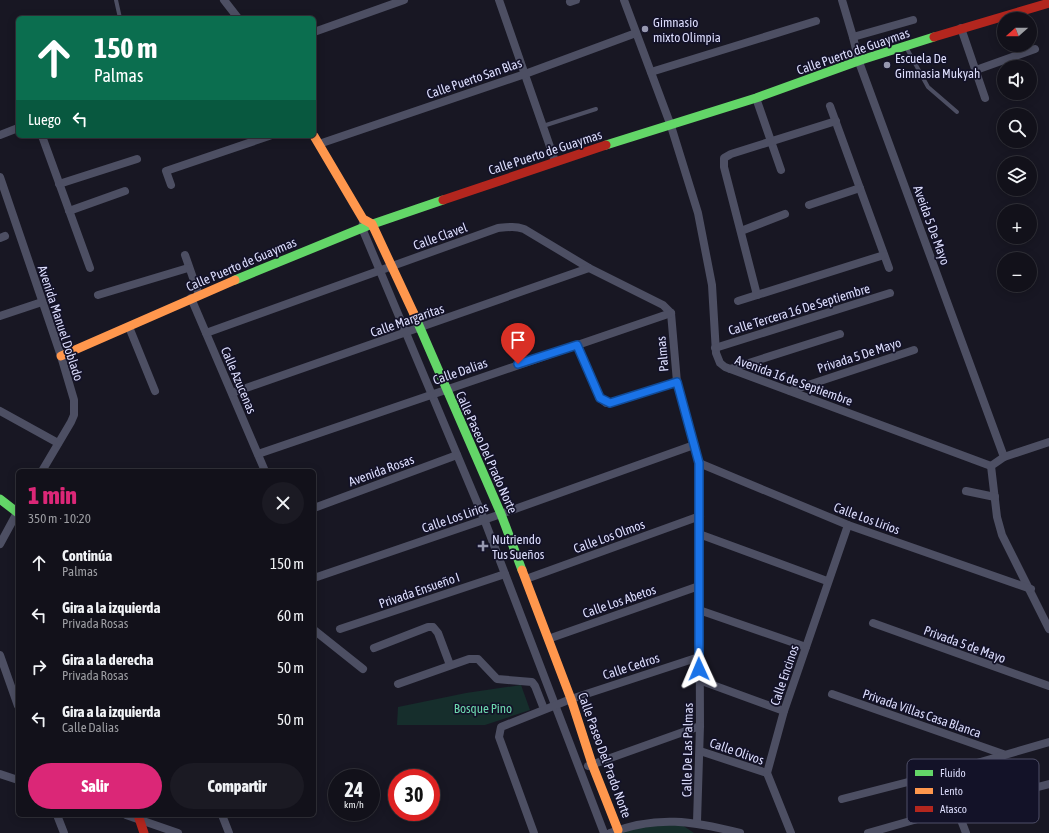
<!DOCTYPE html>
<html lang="es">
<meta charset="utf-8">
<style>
body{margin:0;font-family:"Asap Condensed",sans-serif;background:#1b1a23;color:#f1f3f6;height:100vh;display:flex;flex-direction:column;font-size:15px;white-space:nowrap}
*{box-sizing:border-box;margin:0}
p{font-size:13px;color:#9c9da2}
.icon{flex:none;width:22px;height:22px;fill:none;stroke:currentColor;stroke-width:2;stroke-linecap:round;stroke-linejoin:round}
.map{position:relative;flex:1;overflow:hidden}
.drawer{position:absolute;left:16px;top:469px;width:300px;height:348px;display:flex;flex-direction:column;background:#12111a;border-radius:6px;box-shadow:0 2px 10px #0003,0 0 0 1px #313139}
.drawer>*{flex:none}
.hud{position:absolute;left:16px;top:16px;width:300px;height:122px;border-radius:6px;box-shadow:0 2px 10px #0003,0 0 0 1px #313139;background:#0b6e4f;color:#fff;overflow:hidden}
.needle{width:26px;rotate:249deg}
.controls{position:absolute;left:997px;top:12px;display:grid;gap:8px}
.controls a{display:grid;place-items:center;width:40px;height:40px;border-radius:50%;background:#12111a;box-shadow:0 2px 10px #0003,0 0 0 1px #313139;font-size:20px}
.speed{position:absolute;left:328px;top:769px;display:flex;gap:8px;font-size:20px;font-weight:700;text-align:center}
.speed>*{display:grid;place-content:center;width:52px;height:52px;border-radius:50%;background:#12111a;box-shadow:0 2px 10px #0003,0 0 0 1px #313139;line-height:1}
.speed small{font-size:10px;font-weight:400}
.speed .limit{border:6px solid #d22;background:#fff;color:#111}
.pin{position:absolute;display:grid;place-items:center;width:34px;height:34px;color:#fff;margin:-41px -17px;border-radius:50% 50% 50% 0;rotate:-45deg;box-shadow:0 0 4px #0007}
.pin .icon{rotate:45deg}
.me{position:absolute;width:44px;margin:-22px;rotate:359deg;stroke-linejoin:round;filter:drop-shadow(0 0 3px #0008)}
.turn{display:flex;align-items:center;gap:14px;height:84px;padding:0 12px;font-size:18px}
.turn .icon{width:52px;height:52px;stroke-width:2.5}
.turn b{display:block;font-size:28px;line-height:34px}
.then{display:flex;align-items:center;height:38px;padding:0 12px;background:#0003;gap:8px;font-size:15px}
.round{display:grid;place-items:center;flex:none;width:42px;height:42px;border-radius:21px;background:#1b1a23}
.overview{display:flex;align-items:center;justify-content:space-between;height:68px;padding:0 12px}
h1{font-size:24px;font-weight:800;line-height:30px;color:#db2777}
.primary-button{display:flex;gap:8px;margin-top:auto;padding:8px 12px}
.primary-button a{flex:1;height:46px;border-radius:24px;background:#db2777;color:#fff;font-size:16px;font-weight:800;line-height:46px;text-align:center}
.primary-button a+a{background:#1b1a23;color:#f1f3f6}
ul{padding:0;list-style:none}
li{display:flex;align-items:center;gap:12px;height:52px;padding:0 12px}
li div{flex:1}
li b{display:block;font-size:15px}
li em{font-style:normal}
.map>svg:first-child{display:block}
.green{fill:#162e2c}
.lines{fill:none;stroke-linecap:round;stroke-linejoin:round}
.lane{stroke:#4d4f63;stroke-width:4}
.street{stroke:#4d4f63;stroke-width:8}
.fast{stroke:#63d668;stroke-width:9}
.slow{stroke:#ff974d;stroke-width:9}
.jam{stroke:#b3261e;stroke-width:9}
.route-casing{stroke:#114b97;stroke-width:10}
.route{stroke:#1a73e8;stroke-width:7}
.poi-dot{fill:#9798b0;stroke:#131228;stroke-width:1.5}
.labels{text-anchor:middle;stroke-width:3.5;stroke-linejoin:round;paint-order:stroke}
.poi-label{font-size:13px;fill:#dcddfc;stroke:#131228;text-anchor:start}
.street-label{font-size:13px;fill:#dcddfc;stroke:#131228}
.park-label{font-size:13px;fill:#6cd8ae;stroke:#131228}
.key{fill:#131228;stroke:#4f4f68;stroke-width:1}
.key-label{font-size:11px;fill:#dcddfc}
</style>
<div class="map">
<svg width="1049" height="833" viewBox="0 0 1049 833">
<rect width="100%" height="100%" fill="#181723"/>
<!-- green -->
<g class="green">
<path d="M521,685L530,710L485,725H397L398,707L466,693Z"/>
<path d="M676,821L694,833H612Z"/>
</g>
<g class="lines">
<!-- lane -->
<g class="lane">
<path d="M116,0L120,18"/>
<path d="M906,47L928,87L957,112"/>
<path d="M543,126L596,109"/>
</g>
<!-- street -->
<g class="street">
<path d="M224,0L238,18"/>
<path d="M499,0L555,161"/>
<path d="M624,0L671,126L698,213L712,285L716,353L720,363L725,367L991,466"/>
<path d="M842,0L853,37L859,62L1004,457"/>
<path d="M570,2L576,0"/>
<path d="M961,28L985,98"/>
<path d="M314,32L404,0"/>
<path d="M853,37L913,20"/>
<path d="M976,70L1035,49"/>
<path d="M651,72L816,21"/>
<path d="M756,98L781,170"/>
<path d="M830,106L889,268"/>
<path d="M0,135L18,128"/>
<path d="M42,136L90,268"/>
<path d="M319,144L525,74L636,33"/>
<path d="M0,177L61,356L74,400V415L71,422L42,471"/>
<path d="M59,184L137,159"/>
<path d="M171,185L166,171L269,136"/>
<path d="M809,205L860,188"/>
<path d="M69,211L125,191"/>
<path d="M363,223L362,228L484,519L604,833"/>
<path d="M741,231L785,214"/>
<path d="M0,238L5,236"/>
<path d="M185,255L199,295"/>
<path d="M98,295L188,268"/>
<path d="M757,295L724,167V158L731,154L836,121"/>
<path d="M191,298L265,471"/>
<path d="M738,301L884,255"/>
<path d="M671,313L677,382L699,463L700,726L697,822"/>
<path d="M0,316L42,302"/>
<path d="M129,327L155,391"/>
<path d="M206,333L498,228C508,227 515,226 524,229L589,268L663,305L671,313"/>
<path d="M577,345L600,398L606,403L618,401L677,382"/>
<path d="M715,348L890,293"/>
<path d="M730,369L840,334"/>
<path d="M790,391L914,350"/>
<path d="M232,393L589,268"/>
<path d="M0,411L58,443"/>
<path d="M1049,442L1004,457L991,466L997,517L1002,535L1049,629"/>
<path d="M258,454L671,313"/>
<path d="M699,463L848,525L1031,589"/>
<path d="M966,491L995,497"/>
<path d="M314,508L457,455"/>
<path d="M699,534L827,581"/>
<path d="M0,544L18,511"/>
<path d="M314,578L501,514L694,445"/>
<path d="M526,579L700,516"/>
<path d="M699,610L806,647"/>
<path d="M873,623L1049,686"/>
<path d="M340,629L505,574"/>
<path d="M314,630L363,669"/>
<path d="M548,639L699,586"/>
<path d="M374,648L428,627H433L438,633L450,665"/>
<path d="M0,655L18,706"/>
<path d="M699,680L784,711"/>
<path d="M398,684L469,659H478L497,679L532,682L535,686L544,709"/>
<path d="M832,694L1003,754"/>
<path d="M700,751L767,773"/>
<path d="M588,766L700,726"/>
<path d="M943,773L966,833"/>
<path d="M0,774L18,780"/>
<path d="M842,799L943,773L1049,742"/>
<path d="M57,815L64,833"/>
<path d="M126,815L178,833"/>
<path d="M222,815L229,833"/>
<path d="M534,833L499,737L501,727L571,699L699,657"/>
<path d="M610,833C657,815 693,821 740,833"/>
<path d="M791,833L767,773L784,711L848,525"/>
<path d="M868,833L956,808L1049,784"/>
</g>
<!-- fast -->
<g class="fast">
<path d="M606,145L756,98L861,60L934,37"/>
<path d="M235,280L367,226L443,200"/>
<path d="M414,314L501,514L522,570"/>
<path d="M0,499L18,513"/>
</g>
<!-- slow -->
<g class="slow">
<path d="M314,136L363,219L372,224L414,314"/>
<path d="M61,356L235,280"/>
<path d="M522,570L571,699L592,764L618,830"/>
</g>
<!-- jam -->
<g class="jam">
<path d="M934,37L1049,3"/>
<path d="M443,200L606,145"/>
<path d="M138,815L144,833"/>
</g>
</g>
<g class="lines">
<defs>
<path id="route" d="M518,364L577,345L600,398L610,403L677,382L699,463V669"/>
</defs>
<!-- route casing -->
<use href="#route" class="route-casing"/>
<!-- route -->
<use href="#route" class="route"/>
</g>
<!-- markers -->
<g class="poi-dot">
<circle cx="645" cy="29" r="4"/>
<circle cx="887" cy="65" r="4"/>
<path d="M481 540h4v4h4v4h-4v4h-4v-4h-4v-4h4z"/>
</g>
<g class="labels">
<!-- poi labels -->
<g class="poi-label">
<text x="653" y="27">Gimnasio<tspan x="653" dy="15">mixto Olimpia</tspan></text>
<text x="895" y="63">Escuela De<tspan x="895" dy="15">Gimnasia Mukyah</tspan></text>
<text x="492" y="544">Nutriendo<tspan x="492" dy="15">Tus Sueños</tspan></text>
</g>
<!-- street labels -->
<g class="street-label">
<text transform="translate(853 51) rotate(-19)" y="5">Calle Puerto de Guaymas</text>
<text transform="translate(474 78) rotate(-19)" y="5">Calle Puerto San Blas</text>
<text transform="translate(545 152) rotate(-18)" y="5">Calle Puerto de Guaymas</text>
<text transform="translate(932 225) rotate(70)" y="5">Aveida 5 De Mayo</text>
<text transform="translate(440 236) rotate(-20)" y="5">Calle Clavel</text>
<text transform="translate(241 264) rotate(-23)" y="5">Calle Puerto de Guaymas</text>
<text transform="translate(799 309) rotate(-17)" y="5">Calle Tercera 16 De Septiembre</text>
<text transform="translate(407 320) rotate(-19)" y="5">Calle Margaritas</text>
<text transform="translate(61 323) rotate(72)" y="5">Avenida Manuel Doblado</text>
<text transform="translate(662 354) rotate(-95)" y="5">Palmas</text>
<text transform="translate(859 355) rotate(-18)" y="5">Privada 5 De Mayo</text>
<text transform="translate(460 371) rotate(-19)" y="5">Calle Dalias</text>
<text transform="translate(239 380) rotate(67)" y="5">Calle Azucenas</text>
<text transform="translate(794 380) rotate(20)" y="5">Avenida 16 de Septiembre</text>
<text transform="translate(487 452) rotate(66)" y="5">Calle Paseo Del Prado Norte</text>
<text transform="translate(381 470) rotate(-20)" y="5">Avenida Rosas</text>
<text transform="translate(455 517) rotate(-19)" y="5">Calle Los Lirios</text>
<text transform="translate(867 518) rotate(20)" y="5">Calle Los Lirios</text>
<text transform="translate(609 536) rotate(-20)" y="5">Calle Los Olmos</text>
<text transform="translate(419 590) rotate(-19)" y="5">Privada Ensueño I</text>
<text transform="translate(619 601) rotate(-19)" y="5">Calle Los Abetos</text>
<text transform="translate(965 644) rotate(20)" y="5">Privada 5 de Mayo</text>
<text transform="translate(631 666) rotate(-18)" y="5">Calle Cedros</text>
<text transform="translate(784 675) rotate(-71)" y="5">Calle Encinos</text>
<text transform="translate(922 713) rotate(19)" y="5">Privada Villas Casa Blanca</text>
<text transform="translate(687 750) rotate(-89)" y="5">Calle De Las Palmas</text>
<text transform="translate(737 751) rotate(19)" y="5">Calle Olivos</text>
<text transform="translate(605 755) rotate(70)" y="5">Calle Paseo Del Prado Norte</text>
</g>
<!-- park labels -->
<g class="park-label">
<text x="483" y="713">Bosque Pino</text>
</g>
</g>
<!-- legend -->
<rect x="907" y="759" width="132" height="64" rx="6" class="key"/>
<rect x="915" y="770" width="18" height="6" fill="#63d668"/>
<rect x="915" y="788" width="18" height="6" fill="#ff974d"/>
<rect x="915" y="806" width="18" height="6" fill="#b3261e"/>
<g class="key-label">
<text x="940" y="777">Fluido</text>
<text x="940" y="795">Lento</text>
<text x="940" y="813">Atasco</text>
</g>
</svg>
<div class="controls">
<a><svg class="needle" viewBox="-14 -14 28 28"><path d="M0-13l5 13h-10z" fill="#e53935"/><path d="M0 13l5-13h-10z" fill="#9c9da2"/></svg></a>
<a><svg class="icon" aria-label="sound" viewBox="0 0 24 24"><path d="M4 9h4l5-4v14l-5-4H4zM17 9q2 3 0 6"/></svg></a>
<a><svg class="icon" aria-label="search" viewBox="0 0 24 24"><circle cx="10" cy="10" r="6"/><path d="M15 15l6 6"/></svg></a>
<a><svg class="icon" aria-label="layers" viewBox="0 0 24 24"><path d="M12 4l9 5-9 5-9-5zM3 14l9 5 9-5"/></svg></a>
<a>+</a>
<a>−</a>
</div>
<div class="speed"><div>24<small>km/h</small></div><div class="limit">30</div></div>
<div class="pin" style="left:518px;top:364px;background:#d93025"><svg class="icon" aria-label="arrive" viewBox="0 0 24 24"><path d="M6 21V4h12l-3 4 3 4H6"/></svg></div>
<svg class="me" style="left:699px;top:669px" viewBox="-20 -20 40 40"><path d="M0-17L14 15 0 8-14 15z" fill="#1a73e8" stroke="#fff" stroke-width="4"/></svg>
<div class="hud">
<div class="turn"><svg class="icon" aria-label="ahead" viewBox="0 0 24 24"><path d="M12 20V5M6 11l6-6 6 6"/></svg><div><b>150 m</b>Palmas</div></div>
<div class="then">Luego<svg class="icon" aria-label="left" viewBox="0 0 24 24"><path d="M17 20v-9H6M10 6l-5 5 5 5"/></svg></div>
</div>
<section class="drawer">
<div class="overview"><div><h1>1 min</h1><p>350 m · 10:20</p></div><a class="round"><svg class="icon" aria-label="close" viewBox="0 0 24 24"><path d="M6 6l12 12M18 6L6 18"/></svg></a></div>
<ul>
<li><svg class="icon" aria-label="ahead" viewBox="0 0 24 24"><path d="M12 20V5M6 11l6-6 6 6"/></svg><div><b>Continúa</b><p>Palmas</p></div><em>150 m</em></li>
<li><svg class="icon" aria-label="left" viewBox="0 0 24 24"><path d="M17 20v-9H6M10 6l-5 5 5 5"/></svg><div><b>Gira a la izquierda</b><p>Privada Rosas</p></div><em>60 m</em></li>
<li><svg class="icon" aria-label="right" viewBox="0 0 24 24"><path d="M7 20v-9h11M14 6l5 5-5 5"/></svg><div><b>Gira a la derecha</b><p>Privada Rosas</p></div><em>50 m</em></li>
<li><svg class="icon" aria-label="left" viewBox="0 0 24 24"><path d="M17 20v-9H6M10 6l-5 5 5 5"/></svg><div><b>Gira a la izquierda</b><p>Calle Dalias</p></div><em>50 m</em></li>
</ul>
<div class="primary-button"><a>Salir</a><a>Compartir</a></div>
</section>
</div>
